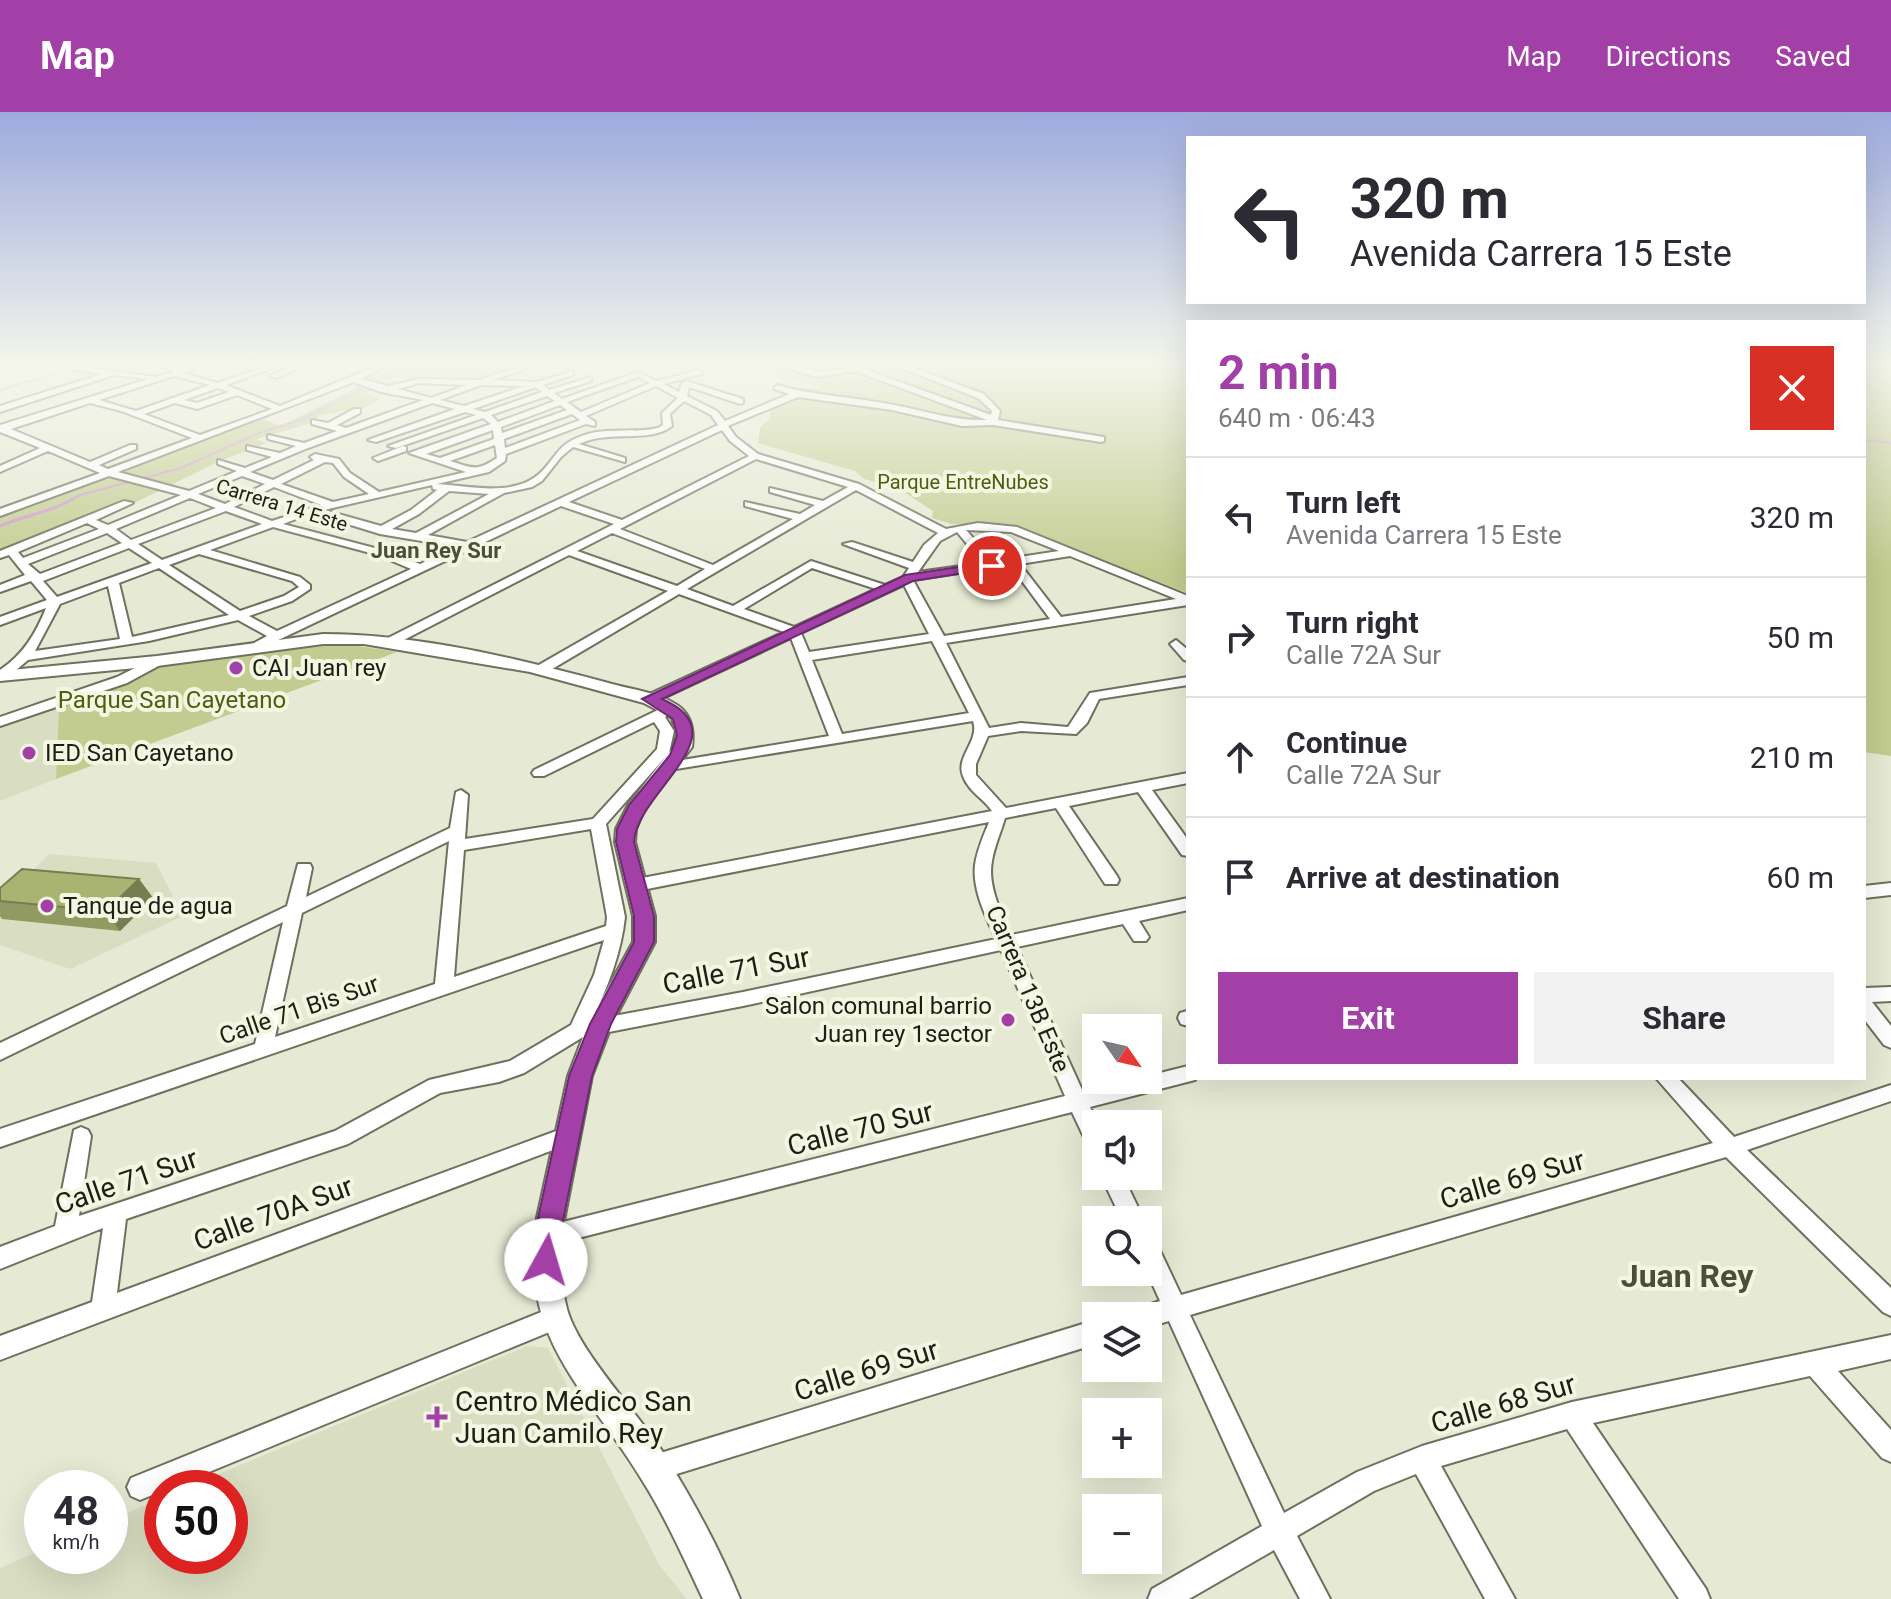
<!DOCTYPE html>
<meta charset="utf-8">
<style>
body{margin:0;font-family:Roboto,sans-serif;background:#f2f2f3;color:#2b2b33;height:100vh;display:flex;flex-direction:column;font-size:30px;white-space:nowrap}
*{box-sizing:border-box;margin:0}
p{font-size:26px;color:#7c7c81}
.icon{flex:none;width:44px;height:44px;fill:none;stroke:currentColor;stroke-width:2;stroke-linecap:round;stroke-linejoin:round}
.map{position:relative;flex:1;overflow:hidden}
.drawer{position:absolute;left:1186px;top:208px;width:680px;height:760px;display:flex;flex-direction:column;background:#fff;border-radius:0px;box-shadow:0 8px 32px #0002}
.drawer>*{flex:none}
.top-card{position:absolute;left:1186px;top:24px;width:680px;height:168px;border-radius:0px;box-shadow:0 8px 32px #0002;background:#fff;color:#2b2b33;overflow:hidden}
.needle{width:52px;rotate:124deg}
.buttons{position:absolute;left:1082px;top:902px;display:grid;gap:16px}
.buttons a{display:grid;place-items:center;width:80px;height:80px;border-radius:0px;background:#fff;box-shadow:0 8px 32px #0002;font-size:40px}
.speed{position:absolute;left:24px;top:1358px;display:flex;gap:16px;font-size:40px;font-weight:700;text-align:center}
.speed>*{display:grid;place-content:center;width:104px;height:104px;border-radius:50%;background:#fff;box-shadow:0 8px 32px #0002;line-height:1}
.speed small{font-size:20px;font-weight:400}
.speed .limit{border:12px solid #d22;background:#fff;color:#111}
.pin{position:absolute;display:grid;place-items:center;width:68px;height:68px;color:#fff;margin:-34px;border:4px solid #fff;border-radius:50%;box-shadow:0 2px 8px #0007}
.me{position:absolute;width:88px;margin:-44px;rotate:6deg;stroke-linejoin:round;filter:drop-shadow(0 0 6px #0008)}
.turn{display:flex;align-items:center;gap:28px;height:168px;padding:0 32px;font-size:36px}
.turn .icon{width:104px;height:104px;stroke-width:2.5}
.turn b{display:block;font-size:56px;line-height:68px}
.round{display:grid;place-items:center;flex:none;width:84px;height:84px;border-radius:0px;background:#f2f2f3}
.summary{display:flex;align-items:center;justify-content:space-between;height:136px;padding:0 32px}
h1{font-size:48px;font-weight:700;line-height:60px;color:#a340a7}
.button{display:flex;gap:16px;margin-top:auto;padding:16px 32px}
.button a{flex:1;height:92px;border-radius:0px;background:#a340a7;color:#fff;font-size:32px;font-weight:700;line-height:92px;text-align:center}
.button a+a{background:#f2f2f3;color:#2b2b33}
ul{padding:0;list-style:none}
li{display:flex;align-items:center;gap:24px;height:120px;padding:0 32px;border-top:2px solid #e1e1e2}
li div{flex:1}
li b{display:block;font-size:30px}
li em{font-style:normal}
header{display:flex;align-items:center;gap:48px;box-sizing:border-box;height:112px;padding:0 40px;background:#a340a7;color:#fff}
header strong{font-size:38px}
nav{display:flex;gap:44px;margin-inline-start:auto;font-size:28px}
.map>svg:first-child{display:block}
.built{fill:#d9dec2}
.green{fill:#c3cc90}
.lines{fill:none;stroke-linecap:round;stroke-linejoin:round}
.stream-far1{stroke:#cc9bcd;stroke-width:2}
.stream{stroke:#cc9bcd;stroke-width:3}
.minor-casing{stroke:#6d715e;stroke-width:4}
.major-casing{stroke:#6d715e;stroke-width:4}
.minor{fill:#fff;fill-rule:evenodd}
.major{fill:#fff;fill-rule:evenodd}
.wall{fill:#919a62}
.shaded-wall{fill:#767d50}
.building{fill:#a9b372;stroke:#767d50;stroke-width:2}
.route{fill:#a340a7;stroke:#6a2a6d;stroke-width:2}
.poi-dot{fill:#a340a7;stroke:#f3f7e1;stroke-width:3}
.labels{text-anchor:middle;stroke-width:8;stroke-linejoin:round;paint-order:stroke}
.far-park-label{font-size:20px;fill:#535b10;stroke:#f3f7e1}
.far-street-label{font-size:20px;fill:#1d1f17;stroke:#f3f7e1}
.far-neighbourhood-label{font-size:22px;font-weight:bold;fill:#4b4e3c;stroke:#f3f7e1}
.poi-label{font-size:24px;fill:#1d1f17;stroke:#f3f7e1;text-anchor:start}
.park-label{font-size:24px;fill:#535b10;stroke:#f3f7e1}
.street-label{font-size:24px;fill:#1d1f17;stroke:#f3f7e1}
.near-street-label{font-size:28px;fill:#1d1f17;stroke:#f3f7e1}
.near-poi-label{font-size:28px;fill:#1d1f17;stroke:#f3f7e1;text-anchor:start}
.near-neighbourhood-label{font-size:32px;font-weight:bold;fill:#4b4e3c;stroke:#f3f7e1}
</style>
<header>
<strong>Map</strong>
<nav><a>Map</a><a>Directions</a><a>Saved</a></nav>
</header>
<div class="map">
<svg width="1891" height="1487" viewBox="0 0 1891 1487">
<rect width="100%" height="100%" fill="#e6ead4"/>
<!-- built -->
<g class="built">
<path d="M59,595L56,667L0,689V615Z"/>
<path d="M50,742L156,751L183,804L70,857L0,833V789Z"/>
<path d="M527,1234L548,1236L660,1454L687,1487H0V1456L42,1438V1444H110V1408L162,1386V1444H230V1376H185Z"/>
</g>
<!-- green -->
<g class="green">
<path d="M407,251H487L514,257L479,270L392,266L365,282L381,287L360,298H346L319,304L311,311L257,327L266,331L220,349L134,391L128,390L0,442V405L259,306L281,314L367,270L360,268Z"/>
<path d="M736,251H1188V481L1008,414L951,412L932,406L933,399L898,376L864,367L855,359L758,331L760,316L770,306V297L798,284L801,276L826,277Z"/>
<path d="M1864,251H1891V644L1864,640Z"/>
<path d="M346,532L397,540L56,667L59,595L140,566L161,553L319,533Z"/>
</g>
<g class="lines">
<!-- stream-far1 -->
<g class="stream-far1">
<path d="M0,278L87,251"/>
<path d="M1864,328L1891,331"/>
<path d="M69,389L80,383L181,356L259,321L303,307L411,251"/>
</g>
<!-- stream -->
<path class="stream" d="M0,414C24,403 50,401 73,387"/>
<defs>
<g id="minor">
<path d="M58,251L156,265L174,259L150,251C161,251 170,255 180,255C189,256 199,251 209,251L182,261L218,271L275,251H287L226,273L280,294L383,251H394L361,267L388,274L419,267L479,268L523,253L526,257L493,268L537,270L573,259V263L543,273L549,278L591,265V269L554,281L562,287L638,260L657,269L699,258L702,262L664,272L679,280L682,271L686,269L743,287V291L740,292L689,275L687,284L717,299L725,309L789,282L774,277L777,273C815,284 855,285 894,293C926,299 954,309 987,308L855,259L817,265L798,260L779,251H790L817,260L847,257L835,251H847L991,303L992,299L978,286L888,251H900L984,282L1000,299L998,308L1104,325V329L1101,330L993,313L962,314L892,298L798,285L728,314L736,325L758,342L859,372L946,417L978,411L1017,415L1188,484V493L946,531L989,616L1021,611L1068,615L1090,581L1188,565V573L1099,587L1087,611L1076,622L1021,619L988,624L976,652V663L1006,696L1188,661V671L1152,678L1188,728V744L1182,743L1138,680L1069,694L1117,764L1119,768L1117,772H1105L1056,696L1005,706C1001,720 994,735 992,749C987,773 1002,803 1011,823L1188,786V798L1139,809L1149,825L1146,829H1134L1123,812L1017,835L1083,980L1131,968H1148V964L1188,954V966L1195,968L1090,995L1098,1012H1096V1039L1089,1036L1072,1000L547,1134L539,1131L536,1124L539,1117L547,1114L1065,984L1001,838L743,894L583,925L524,961L499,970L440,981L348,1032L126,1107L117,1181L567,1015L574,1018L577,1024L574,1030L0,1248V1224L92,1190L103,1116L0,1157V1135L55,1114L74,1018L81,1015L88,1018L91,1024L79,1104L335,1019L429,968L510,949L571,913L594,863L604,828L0,1035V1017L255,932L283,810L0,948V931L287,794L298,752H310L312,756L306,785L450,716L456,680L461,678L468,683L465,727L593,707L657,637L660,619L654,610L544,664H534L532,661L534,658L662,596L667,595L674,599L665,605L674,619L669,641L606,712L625,805C621,842 608,874 592,908L743,880L996,827C986,805 972,777 975,753C977,738 984,723 989,710L637,779L629,773L637,767L992,699C984,687 968,679 963,664C955,645 980,629 973,609L670,658L665,657L663,654L665,651L670,650L829,624L791,526L655,590H645V584L784,520L679,482L547,560H537V554L668,479L569,443L392,534H384V528L614,412L561,394L253,540H245L243,537L267,524L238,508L149,529L28,548L15,559L0,568V558C23,543 36,521 46,496L0,513V505L47,488L31,469L0,480V473L25,463L9,443L0,446V439L124,389L133,391L96,408L108,413L181,383L109,364L0,404V397L100,361L48,339L0,360V354L40,336L0,320V313L148,267L114,263L0,300V294L102,262L75,258ZM174,264L210,273L136,299L99,288ZM638,265L650,271L581,300L567,290ZM354,270L381,280L423,288L346,316L337,313L360,301V297H354L328,311L312,308V312L337,319L304,331L268,323V327L296,334L280,341L247,334V338L272,345L245,356L218,348V352L237,359L189,379L118,360ZM419,271L467,273L431,286L398,277ZM481,273L524,274L464,294L440,288ZM656,274L678,286L662,301L663,313L658,316C631,322 605,314 579,325C556,334 555,348 539,362C513,385 469,374 437,372L489,360L505,349L506,342L586,312L595,314V310L586,304ZM536,275L542,280L485,300L473,297ZM218,276L229,280L197,291L184,288ZM237,283L272,297L200,323L144,302L175,291L197,297ZM547,284L555,289L498,310L491,303ZM684,289L711,303L718,313L467,430L428,423L504,381L532,375L542,369L561,345L573,335L625,350V346L579,332C610,317 650,332 672,314L670,302ZM90,291L121,299L192,326L108,357L99,353L136,337V333H130L90,350L11,317ZM432,291L455,297L368,328L376,330L465,300L476,303L388,334L396,336L483,306L491,312L409,341L466,360L379,380L350,361L339,347L315,342L310,345L314,348L273,368L250,360L308,336ZM560,293L567,298L502,321L501,315ZM572,302L580,308L505,336L504,327ZM493,318L494,327L440,346L426,342ZM722,318L730,329L749,344L622,408L569,390ZM495,333L497,346C476,360 473,356 450,349ZM756,347L848,375L823,389L770,376V380L815,393L800,402L745,390V394L793,407L713,453L620,417ZM325,350L333,351L344,365L369,382L333,390L281,372ZM242,364L265,372L225,392L198,382ZM432,373L433,377L437,378L411,398L381,414L324,398ZM274,375L321,393L272,409L234,395ZM856,378L938,421L924,433L913,450L852,430L843,432L909,456L903,465L885,473L811,449L733,494L687,477ZM449,379L489,382L416,421L392,417L419,402ZM190,386L216,396L131,428L116,417ZM226,399L262,412L162,448L138,432ZM312,401L380,422L457,435L420,452L386,439L283,412ZM87,411L99,417L23,446L18,440ZM273,415L378,443L411,457L277,519L249,504L292,489L310,477V473L300,465L210,438ZM966,418L1011,420L1059,439L994,449ZM957,420L983,451L918,460L940,429ZM107,421L122,431L40,462L28,452ZM612,421L705,457L677,474L577,439ZM129,436L152,451L57,485L43,469ZM199,442L292,469L299,475L284,484L240,499L169,453ZM1070,444L1176,487L1061,505L1020,452ZM1010,453L1050,507L944,524L913,468ZM159,456L229,503L132,525L119,471ZM812,456L876,477L794,515L744,497ZM904,473L929,522L809,540L801,521ZM108,474L120,527L35,539L60,492ZM932,529L969,601L842,622L812,548ZM591,717L607,805L606,814L454,865L464,738ZM449,729L435,872L275,925L302,801Z"/>
<path d="M301,251H313L276,266L269,264Z"/>
<path d="M403,334L406,335V339L378,349L373,346Z"/>
<path d="M1176,528L1188,538V549L1184,548L1170,532Z"/>
<path d="M157,545L162,546V552L127,571L0,614V605L117,565Z"/>
<path d="M1891,771V783L1864,786V774Z"/>
<path d="M1891,875V889L1872,890L1891,914V936L1884,933L1864,907V876Z"/>
<path d="M1187,899H1188V914L1181,912L1178,906L1180,901Z"/>
<path d="M1656,966H1678L1734,1025L1891,973V989L1747,1038L1891,1176V1204L1883,1200L1726,1045L1190,1203L1284,1401L1357,1360L1422,1334L1572,1290L1891,1223V1247L1838,1259L1891,1318V1350L1882,1346L1810,1264L1593,1311L1706,1477L1710,1487H1679L1567,1317L1441,1354L1515,1487H1485L1416,1362L1374,1379L1297,1424L1330,1487H1300L1274,1438L1189,1487H1148L1152,1477L1262,1414L1169,1209L1148,1215V1204H1135L1139,1196L1160,1189L1147,1160L1148,1127L1156,1130L1181,1183L1713,1031Z"/>
<path d="M1101,1064H1123L1144,1108H1122Z"/>
<path d="M556,1194L564,1198L568,1206L564,1214L170,1376H162V1379L140,1388L131,1384L127,1375L131,1366Z"/>
<path d="M1096,1208V1232L654,1369L645,1365L641,1356L645,1347L654,1343Z"/>
</g>
<path id="major" d="M323,522C420,522 519,547 612,572C634,578 663,581 681,596C692,606 694,621 692,635L644,698L636,717L635,730L655,804V830L612,912L592,964L561,1124C560,1148 561,1174 567,1197C579,1241 641,1304 666,1345C694,1390 720,1438 740,1487H703C684,1447 666,1406 642,1368C589,1280 527,1236 533,1124L568,964L588,912L633,830V804L615,730L616,717L628,693L674,634L676,624L672,606L644,591L530,560L364,532H323L157,554L0,569V559L157,544Z"/>
</defs>
<!-- minor casing -->
<use href="#minor" class="minor-casing"/>
<!-- major casing -->
<use href="#major" class="major-casing"/>
<!-- minor -->
<use href="#minor" class="minor"/>
<!-- major -->
<use href="#major" class="major"/>
</g>
<!-- wall -->
<path class="wall" d="M139,767L153,786L120,819L2,807L0,804V776Z"/>
<!-- shaded-wall -->
<path class="shaded-wall" d="M139,767L153,786L120,819L106,799Z"/>
<!-- building -->
<path class="building" d="M22,757L139,767L106,799L0,789V776Z"/>
<!-- sky -->
<linearGradient id="sky" x2="0" y2="1"><stop stop-color="#9daadd"/><stop offset="0.55" stop-color="#f4f6ec"/><stop offset="1" stop-color="#f4f6ec" stop-opacity="0"/></linearGradient>
<rect width="1891" height="459" fill="url(#sky)"/>
<!-- route -->
<path class="route" d="M992,450L998,454L996,456L913,469L662,587C743,622 637,679 634,730L654,804V830L611,912L592,964L560,1124L559,1148L555,1157L546,1160L537,1157L533,1148L534,1124L569,964L590,912L634,830V804L616,730L617,717L629,693L670,643L677,624L673,607L642,587L905,463Z"/>
<!-- markers -->
<g class="poi-dot">
<circle cx="236" cy="556" r="8"/>
<circle cx="29" cy="641" r="8"/>
<circle cx="47" cy="794" r="8"/>
<circle cx="1008" cy="908" r="8"/>
<path d="M433 1293h8v8h8v8h-8v8h-8v-8h-8v-8h8z"/>
</g>
<g class="labels">
<!-- far-park labels -->
<g class="far-park-label">
<text x="963" y="377">Parque EntreNubes</text>
</g>
<!-- far-street labels -->
<g class="far-street-label">
<text transform="translate(282 393) rotate(17)" y="7">Carrera 14 Este</text>
</g>
<!-- far-neighbourhood labels -->
<g class="far-neighbourhood-label">
<text x="436" y="446">Juan Rey Sur</text>
</g>
<!-- poi labels -->
<g class="poi-label">
<text x="252" y="564">CAI Juan rey</text>
<text x="45" y="649">IED San Cayetano</text>
<text x="63" y="802">Tanque de agua</text>
<text x="992" y="902" text-anchor="end">Salon comunal barrio<tspan x="992" dy="28">Juan rey 1sector</tspan></text>
</g>
<!-- park labels -->
<g class="park-label">
<text x="172" y="596">Parque San Cayetano</text>
</g>
<!-- street labels -->
<g class="street-label">
<text transform="translate(1028 877) rotate(67)" y="8">Carrera 13B Este</text>
<text transform="translate(299 898) rotate(-19)" y="8">Calle 71 Bis Sur</text>
</g>
<!-- near-street labels -->
<g class="near-street-label">
<text transform="translate(736 858) rotate(-11)" y="10">Calle 71 Sur</text>
<text transform="translate(860 1016) rotate(-14)" y="10">Calle 70 Sur</text>
<text transform="translate(1512 1067) rotate(-16)" y="10">Calle 69 Sur</text>
<text transform="translate(126 1069) rotate(-19)" y="10">Calle 71 Sur</text>
<text transform="translate(273 1101) rotate(-20)" y="10">Calle 70A Sur</text>
<text transform="translate(866 1258) rotate(-17)" y="10">Calle 69 Sur</text>
<text transform="translate(1503 1291) rotate(-16)" y="10">Calle 68 Sur</text>
</g>
<!-- near-poi labels -->
<g class="near-poi-label">
<text x="455" y="1299">Centro Médico San<tspan x="455" dy="32">Juan Camilo Rey</tspan></text>
</g>
<!-- near-neighbourhood labels -->
<g class="near-neighbourhood-label">
<text x="1687" y="1175">Juan Rey</text>
</g>
</g>
</svg>
<div class="buttons">
<a><svg class="needle" viewBox="-14 -14 28 28"><path d="M0-13l5 13h-10z" fill="#e53935"/><path d="M0 13l5-13h-10z" fill="#7c7c81"/></svg></a>
<a><svg class="icon" aria-label="sound" viewBox="0 0 24 24"><path d="M4 9h4l5-4v14l-5-4H4zM17 9q2 3 0 6"/></svg></a>
<a><svg class="icon" aria-label="search" viewBox="0 0 24 24"><circle cx="10" cy="10" r="6"/><path d="M15 15l6 6"/></svg></a>
<a><svg class="icon" aria-label="layers" viewBox="0 0 24 24"><path d="M12 4l9 5-9 5-9-5zM3 14l9 5 9-5"/></svg></a>
<a>+</a>
<a>−</a>
</div>
<div class="speed"><div>48<small>km/h</small></div><div class="limit">50</div></div>
<div class="pin" style="left:992px;top:454px;background:#d93025"><svg class="icon" aria-label="arrive" viewBox="0 0 24 24"><path d="M6 21V4h12l-3 4 3 4H6"/></svg></div>
<svg class="me" style="left:546px;top:1148px" viewBox="-20 -20 40 40"><circle r="19" fill="#fff"/><path d="M0-13L10 11 0 6-10 11z" fill="#a340a7"/></svg>
<div class="top-card">
<div class="turn"><svg class="icon" aria-label="left" viewBox="0 0 24 24"><path d="M17 20v-9H6M10 6l-5 5 5 5"/></svg><div><b>320 m</b>Avenida Carrera 15 Este</div></div>
</div>
<section class="drawer">
<div class="summary"><div><h1>2 min</h1><p>640 m · 06:43</p></div><a class="round" style="background:#d93025;color:#fff"><svg class="icon" aria-label="close" viewBox="0 0 24 24"><path d="M6 6l12 12M18 6L6 18"/></svg></a></div>
<ul>
<li><svg class="icon" aria-label="left" viewBox="0 0 24 24"><path d="M17 20v-9H6M10 6l-5 5 5 5"/></svg><div><b>Turn left</b><p>Avenida Carrera 15 Este</p></div><em>320 m</em></li>
<li><svg class="icon" aria-label="right" viewBox="0 0 24 24"><path d="M7 20v-9h11M14 6l5 5-5 5"/></svg><div><b>Turn right</b><p>Calle 72A Sur</p></div><em>50 m</em></li>
<li><svg class="icon" aria-label="ahead" viewBox="0 0 24 24"><path d="M12 20V5M6 11l6-6 6 6"/></svg><div><b>Continue</b><p>Calle 72A Sur</p></div><em>210 m</em></li>
<li><svg class="icon" aria-label="arrive" viewBox="0 0 24 24"><path d="M6 21V4h12l-3 4 3 4H6"/></svg><div><b>Arrive at destination</b></div><em>60 m</em></li>
</ul>
<div class="button"><a>Exit</a><a>Share</a></div>
</section>
</div>
